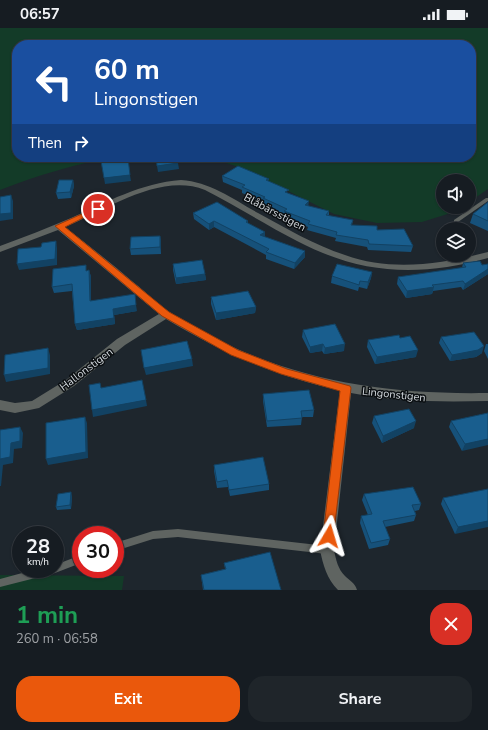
<!DOCTYPE html>
<meta charset="utf-8">
<style>
body{margin:0;font-family:"Nunito Sans",sans-serif;background:#1f252a;color:#f1f3f6;height:100vh;display:flex;flex-direction:column;font-size:15px;white-space:nowrap}
*{box-sizing:border-box;margin:0}
p{font-size:13px;color:#9ea1a5}
.icon{flex:none;width:22px;height:22px;fill:none;stroke:currentColor;stroke-width:2;stroke-linecap:round;stroke-linejoin:round}
.map{position:relative;height:562px;overflow:hidden}
.side{display:flex;flex-direction:column;background:#161c22;flex:1}
.side>*{flex:none}
.top-card{position:absolute;left:12px;top:12px;width:464px;height:122px;border-radius:16px;box-shadow:0 1px 3px #0004,0 0 0 1px #353a40;background:#1a4fa0;color:#fff;overflow:hidden}
.tools{position:absolute;left:436px;top:146px;display:grid;gap:8px}
.tools a{display:grid;place-items:center;width:40px;height:40px;border-radius:50%;background:#161c22;box-shadow:0 1px 3px #0004,0 0 0 1px #353a40;font-size:20px}
.speed{position:absolute;left:12px;top:498px;display:flex;gap:8px;font-size:20px;font-weight:700;text-align:center}
.speed>*{display:grid;place-content:center;width:52px;height:52px;border-radius:50%;background:#161c22;box-shadow:0 1px 3px #0004,0 0 0 1px #353a40;line-height:1}
.speed small{font-size:10px;font-weight:400}
.speed .limit{border:6px solid #d22;background:#fff;color:#111}
.pin{position:absolute;display:grid;place-items:center;width:34px;height:34px;color:#fff;margin:-17px;border:2px solid #fff;border-radius:50%;box-shadow:0 1px 4px #0007}
.me{position:absolute;width:44px;margin:-22px;rotate:7deg;stroke-linejoin:round;filter:drop-shadow(0 0 3px #0008)}
.turn{display:flex;align-items:center;gap:14px;height:84px;padding:0 16px;font-size:18px}
.turn .icon{width:52px;height:52px;stroke-width:2.5}
.turn b{display:block;font-size:28px;line-height:34px}
.then{display:flex;align-items:center;height:38px;padding:0 16px;background:#0003;gap:8px;font-size:15px}
.round{display:grid;place-items:center;flex:none;width:42px;height:42px;border-radius:16px;background:#1f252a}
.head{display:flex;align-items:center;justify-content:space-between;height:68px;padding:0 16px}
h1{font-size:24px;font-weight:700;line-height:30px;color:#1e9e55}
.primary-button{display:flex;gap:8px;margin-top:auto;padding:8px 16px}
.primary-button a{flex:1;height:46px;border-radius:16px;background:#ea580c;color:#fff;font-size:16px;font-weight:700;line-height:46px;text-align:center}
.primary-button a+a{background:#1f252a;color:#f1f3f6}
.status{display:flex;justify-content:space-between;align-items:center;height:28px;padding:0 20px;background:#161c22;direction:ltr}
.status svg{height:11px;fill:currentColor}
.map>svg:first-child{display:block}
.green{fill:#133b28}
.lines{fill:none;stroke-linecap:round;stroke-linejoin:round}
.service{fill:#5f6461;fill-rule:evenodd}
.minor{fill:#5f6461;fill-rule:evenodd}
.wall{fill:#16517a}
.shaded-wall{fill:#124263}
.building{fill:#195e8e;stroke:#124263}
.route{fill:#ea580c;stroke:#983908}
.labels{text-anchor:middle;stroke-width:3;stroke-linejoin:round;paint-order:stroke}
.street-label{font-size:11px;fill:#d3d8dd;stroke:#0b0f12}
</style>
<div class="status"><b>06:57</b><svg viewBox="0 0 49 12"><path d="M0 12V9h3v3zM5 12V6h3v6zM10 12V3h3v9zM15 12V0h3v12zM26 1h20v11H26zM47 4h2v5h-2z"/></svg></div>
<div class="map">
<svg width="488" height="562" viewBox="0 0 488 562">
<rect width="100%" height="100%" fill="#1e262d"/>
<!-- green -->
<g class="green">
<path d="M0,0H488V161L469,174V153H443V179H462L457,183L422,194L377,195L334,186L242,140L210,130L195,129H471V17H17V129H119C77,135 39,147 0,162Z"/>
<path d="M0,547L124,548L122,562H0Z"/>
</g>
<g class="lines">
<!-- service -->
<g class="service">
<path d="M486,170H488V173L458,194H454V192Z"/>
<path d="M178,501L327,518L330,519L331,522L330,525L327,526L178,509L153,511L115,523V515L153,503Z"/>
<path d="M81,527V535L55,545L0,559V551L37,541H55V537Z"/>
</g>
<!-- minor -->
<path class="minor" d="M181,152C210,154 233,171 258,185C286,200 314,217 345,227C392,244 441,236 488,224V230C419,249 362,247 297,213C266,197 236,178 205,162C160,144 106,182 65,199C88,217 111,235 133,254C146,264 157,276 171,285C270,349 372,367 488,365V373C442,374 396,374 351,365L334,522C336,532 338,541 345,548C350,553 355,555 357,562H338C327,551 323,537 320,522L340,362C277,349 221,324 166,291L125,317L74,358L39,380L15,385L0,382V372L15,375L32,373L66,352L117,311L159,286L58,202L0,224V218C24,209 48,200 71,190C107,174 141,155 181,152Z"/>
</g>
<!-- wall -->
<g class="wall">
<path d="M222,148L269,151L268,153L308,178L329,183V188L353,192L352,197L377,202L413,218L411,224L368,222L367,219L335,213L336,210L307,202L308,199L284,189V186L263,177V174L242,165V162L223,154Z"/>
<path d="M73,152L74,158L71,170L58,171L56,165Z"/>
<path d="M488,174V203L470,195L473,186Z"/>
<path d="M193,185L248,193V195L265,209L305,223V229L294,241L266,231V227L214,199L209,202L194,191Z"/>
<path d="M160,208L161,214V226L131,227L130,221Z"/>
<path d="M463,235L482,237L488,236V246L463,262L461,259L433,263L432,266L406,270L397,256L398,249L462,240Z"/>
<path d="M173,236L205,246L206,252L176,256L173,242Z"/>
<path d="M89,242L91,249V273L137,283L114,287L115,296L77,302L75,296L72,263L54,265L52,259L87,243Z"/>
<path d="M372,244L371,250L367,261L359,259L358,263L331,255L332,248Z"/>
<path d="M211,269L256,279L255,285L216,292L211,276Z"/>
<path d="M303,302L344,323L324,326L322,323L310,325L302,309Z"/>
<path d="M441,309L482,325L476,329L450,333L439,315Z"/>
<path d="M368,312L416,329L375,336L367,319Z"/>
<path d="M486,316H488V331L484,323Z"/>
<path d="M263,366L314,382L313,389H302L301,397L267,399L263,373Z"/>
<path d="M488,385L462,423L449,399L451,393Z"/>
<path d="M374,388L414,400L382,415L372,395Z"/>
<path d="M214,437L269,456V462L230,468L228,459L217,460L214,443Z"/>
<path d="M488,461L455,506L441,476L443,470Z"/>
<path d="M364,466L421,476L419,482L415,483L416,487L414,493L385,499L390,511L388,517L369,521L360,495L361,488L368,487L362,472Z"/>
<path d="M72,468L71,481L57,482L56,479Z"/>
<path d="M224,535L281,562H203L201,547L225,541Z"/>
</g>
<!-- shaded-wall -->
<g class="shaded-wall">
<path d="M178,135L179,141L158,144L157,138Z"/>
<path d="M130,147L131,153L105,156L104,150Z"/>
<path d="M73,152L74,158L71,170L70,164Z"/>
<path d="M11,167L13,173V191L0,193V186Z"/>
<path d="M309,173L308,180L305,177Z"/>
<path d="M214,193V199L209,202V196Z"/>
<path d="M265,204V210L260,207Z"/>
<path d="M160,208L161,214V226L160,219Z"/>
<path d="M56,213L57,220V237L19,242L17,236Z"/>
<path d="M305,223V229L294,241L295,235Z"/>
<path d="M488,241V246L463,262L465,256Z"/>
<path d="M89,242L91,249V279L90,273Z"/>
<path d="M372,244L371,250L367,261L368,254Z"/>
<path d="M205,246L206,252L176,256V250Z"/>
<path d="M434,259L432,266L406,270L407,263Z"/>
<path d="M136,277L137,283L114,287L115,296L77,302L75,296L113,281Z"/>
<path d="M256,279L255,285L216,292V285Z"/>
<path d="M323,316L322,323L310,325V319Z"/>
<path d="M345,316L344,323L324,326L325,320Z"/>
<path d="M484,318L482,325L476,329L450,333L452,327Z"/>
<path d="M48,320L50,327V346L6,354L4,347Z"/>
<path d="M418,322L416,329L375,336L377,329Z"/>
<path d="M192,331L193,338L146,347L144,340Z"/>
<path d="M146,372L147,378L93,389L92,382Z"/>
<path d="M85,389L87,395L88,430L48,437L46,431Z"/>
<path d="M416,393L414,400L382,415L383,408Z"/>
<path d="M20,399L23,405L22,420L14,421L13,435L3,437L1,458H0V430L11,415Z"/>
<path d="M488,411V417L462,423L465,416Z"/>
<path d="M71,464L72,468L71,481L70,477Z"/>
<path d="M488,493V499L455,506L458,499Z"/>
</g>
<!-- building -->
<g class="building">
<path d="M156,129H176L178,135L157,138Z"/>
<path d="M128,130L130,147L104,150L101,133Z"/>
<path d="M238,138L269,151L266,152L289,162L285,164L309,173L305,177L329,183L326,187L353,192L351,197L377,198V202L404,201L413,218L369,216L368,212L336,207L337,204L308,196L310,193L284,183L287,181L263,170L265,169L242,159L245,157L222,148Z"/>
<path d="M59,152H73L70,164L56,165Z"/>
<path d="M11,167V185L0,186V169Z"/>
<path d="M217,174L248,193L246,194L265,204L260,207L305,223L295,235L266,224L269,221L214,193L209,196L193,185Z"/>
<path d="M488,174V193L473,186Z"/>
<path d="M160,208V219L130,221L131,209Z"/>
<path d="M56,213L55,231L17,236L18,221L41,219L42,215Z"/>
<path d="M202,232L205,246L176,250L173,236Z"/>
<path d="M480,233L482,237L488,236V241L465,256L463,253L432,257L434,259L407,263L398,249L466,239L463,235Z"/>
<path d="M337,236L372,244L368,254L360,253L359,257L332,248Z"/>
<path d="M86,237V243L89,242L90,273L135,266L136,277L113,281L114,290L75,296L72,256L52,259L53,241Z"/>
<path d="M248,263L256,279L216,285L211,269Z"/>
<path d="M335,296L345,316L325,320L323,316L310,319L303,302Z"/>
<path d="M474,304L484,318L478,322L452,327L441,309Z"/>
<path d="M399,307L400,310L410,308L418,322L377,329L368,312Z"/>
<path d="M187,313L192,331L144,340L141,322Z"/>
<path d="M48,320V340L4,347L5,327Z"/>
<path d="M142,352L146,372L92,382L89,357L100,355L101,360Z"/>
<path d="M309,362L314,382L301,383L302,390L267,393L263,366Z"/>
<path d="M409,381L416,393L383,408L374,388Z"/>
<path d="M488,385V411L465,416L451,393Z"/>
<path d="M85,389L86,424L46,431V395Z"/>
<path d="M20,399V413L11,415L10,429L0,431V402Z"/>
<path d="M263,429L269,456L229,462L227,452L217,454L214,437Z"/>
<path d="M413,459L421,476L412,477L416,487L383,493L390,511L371,515L361,488L372,486L364,466Z"/>
<path d="M488,461V493L458,499L443,470Z"/>
<path d="M71,464L70,477L56,479L58,466Z"/>
<path d="M270,524L281,562H204L201,547L226,541L224,535Z"/>
</g>
<!-- route -->
<path class="route" d="M95,180L101,181L65,199L169,284L238,322L287,341L350,358L351,360L333,512L329,514L325,512L323,508L340,363L281,346L231,327L162,288L55,198Z"/>
<g class="labels">
<!-- street labels -->
<g class="street-label">
<text transform="translate(275 184) rotate(28)" y="4">Blåbärsstigen</text>
<text transform="translate(86 341) rotate(-37)" y="4">Hallonstigen</text>
<text transform="translate(394 366) rotate(6)" y="4">Lingonstigen</text>
</g>
</g>
</svg>
<div class="tools">
<a><svg class="icon" aria-label="sound" viewBox="0 0 24 24"><path d="M4 9h4l5-4v14l-5-4H4zM17 9q2 3 0 6"/></svg></a>
<a><svg class="icon" aria-label="layers" viewBox="0 0 24 24"><path d="M12 4l9 5-9 5-9-5zM3 14l9 5 9-5"/></svg></a>
</div>
<div class="speed"><div>28<small>km/h</small></div><div class="limit">30</div></div>
<div class="pin" style="left:98px;top:181px;background:#d93025"><svg class="icon" aria-label="arrive" viewBox="0 0 24 24"><path d="M6 21V4h12l-3 4 3 4H6"/></svg></div>
<svg class="me" style="left:329px;top:508px" viewBox="-20 -20 40 40"><path d="M0-17L14 15 0 8-14 15z" fill="#ea580c" stroke="#fff" stroke-width="4"/></svg>
<div class="top-card">
<div class="turn"><svg class="icon" aria-label="left" viewBox="0 0 24 24"><path d="M17 20v-9H6M10 6l-5 5 5 5"/></svg><div><b>60 m</b>Lingonstigen</div></div>
<div class="then">Then<svg class="icon" aria-label="right" viewBox="0 0 24 24"><path d="M7 20v-9h11M14 6l5 5-5 5"/></svg></div>
</div>
</div>
<section class="side">
<div class="head"><div><h1>1 min</h1><p>260 m · 06:58</p></div><a class="round" style="background:#d93025;color:#fff"><svg class="icon" aria-label="close" viewBox="0 0 24 24"><path d="M6 6l12 12M18 6L6 18"/></svg></a></div>
<div class="primary-button"><a>Exit</a><a>Share</a></div>
</section>
